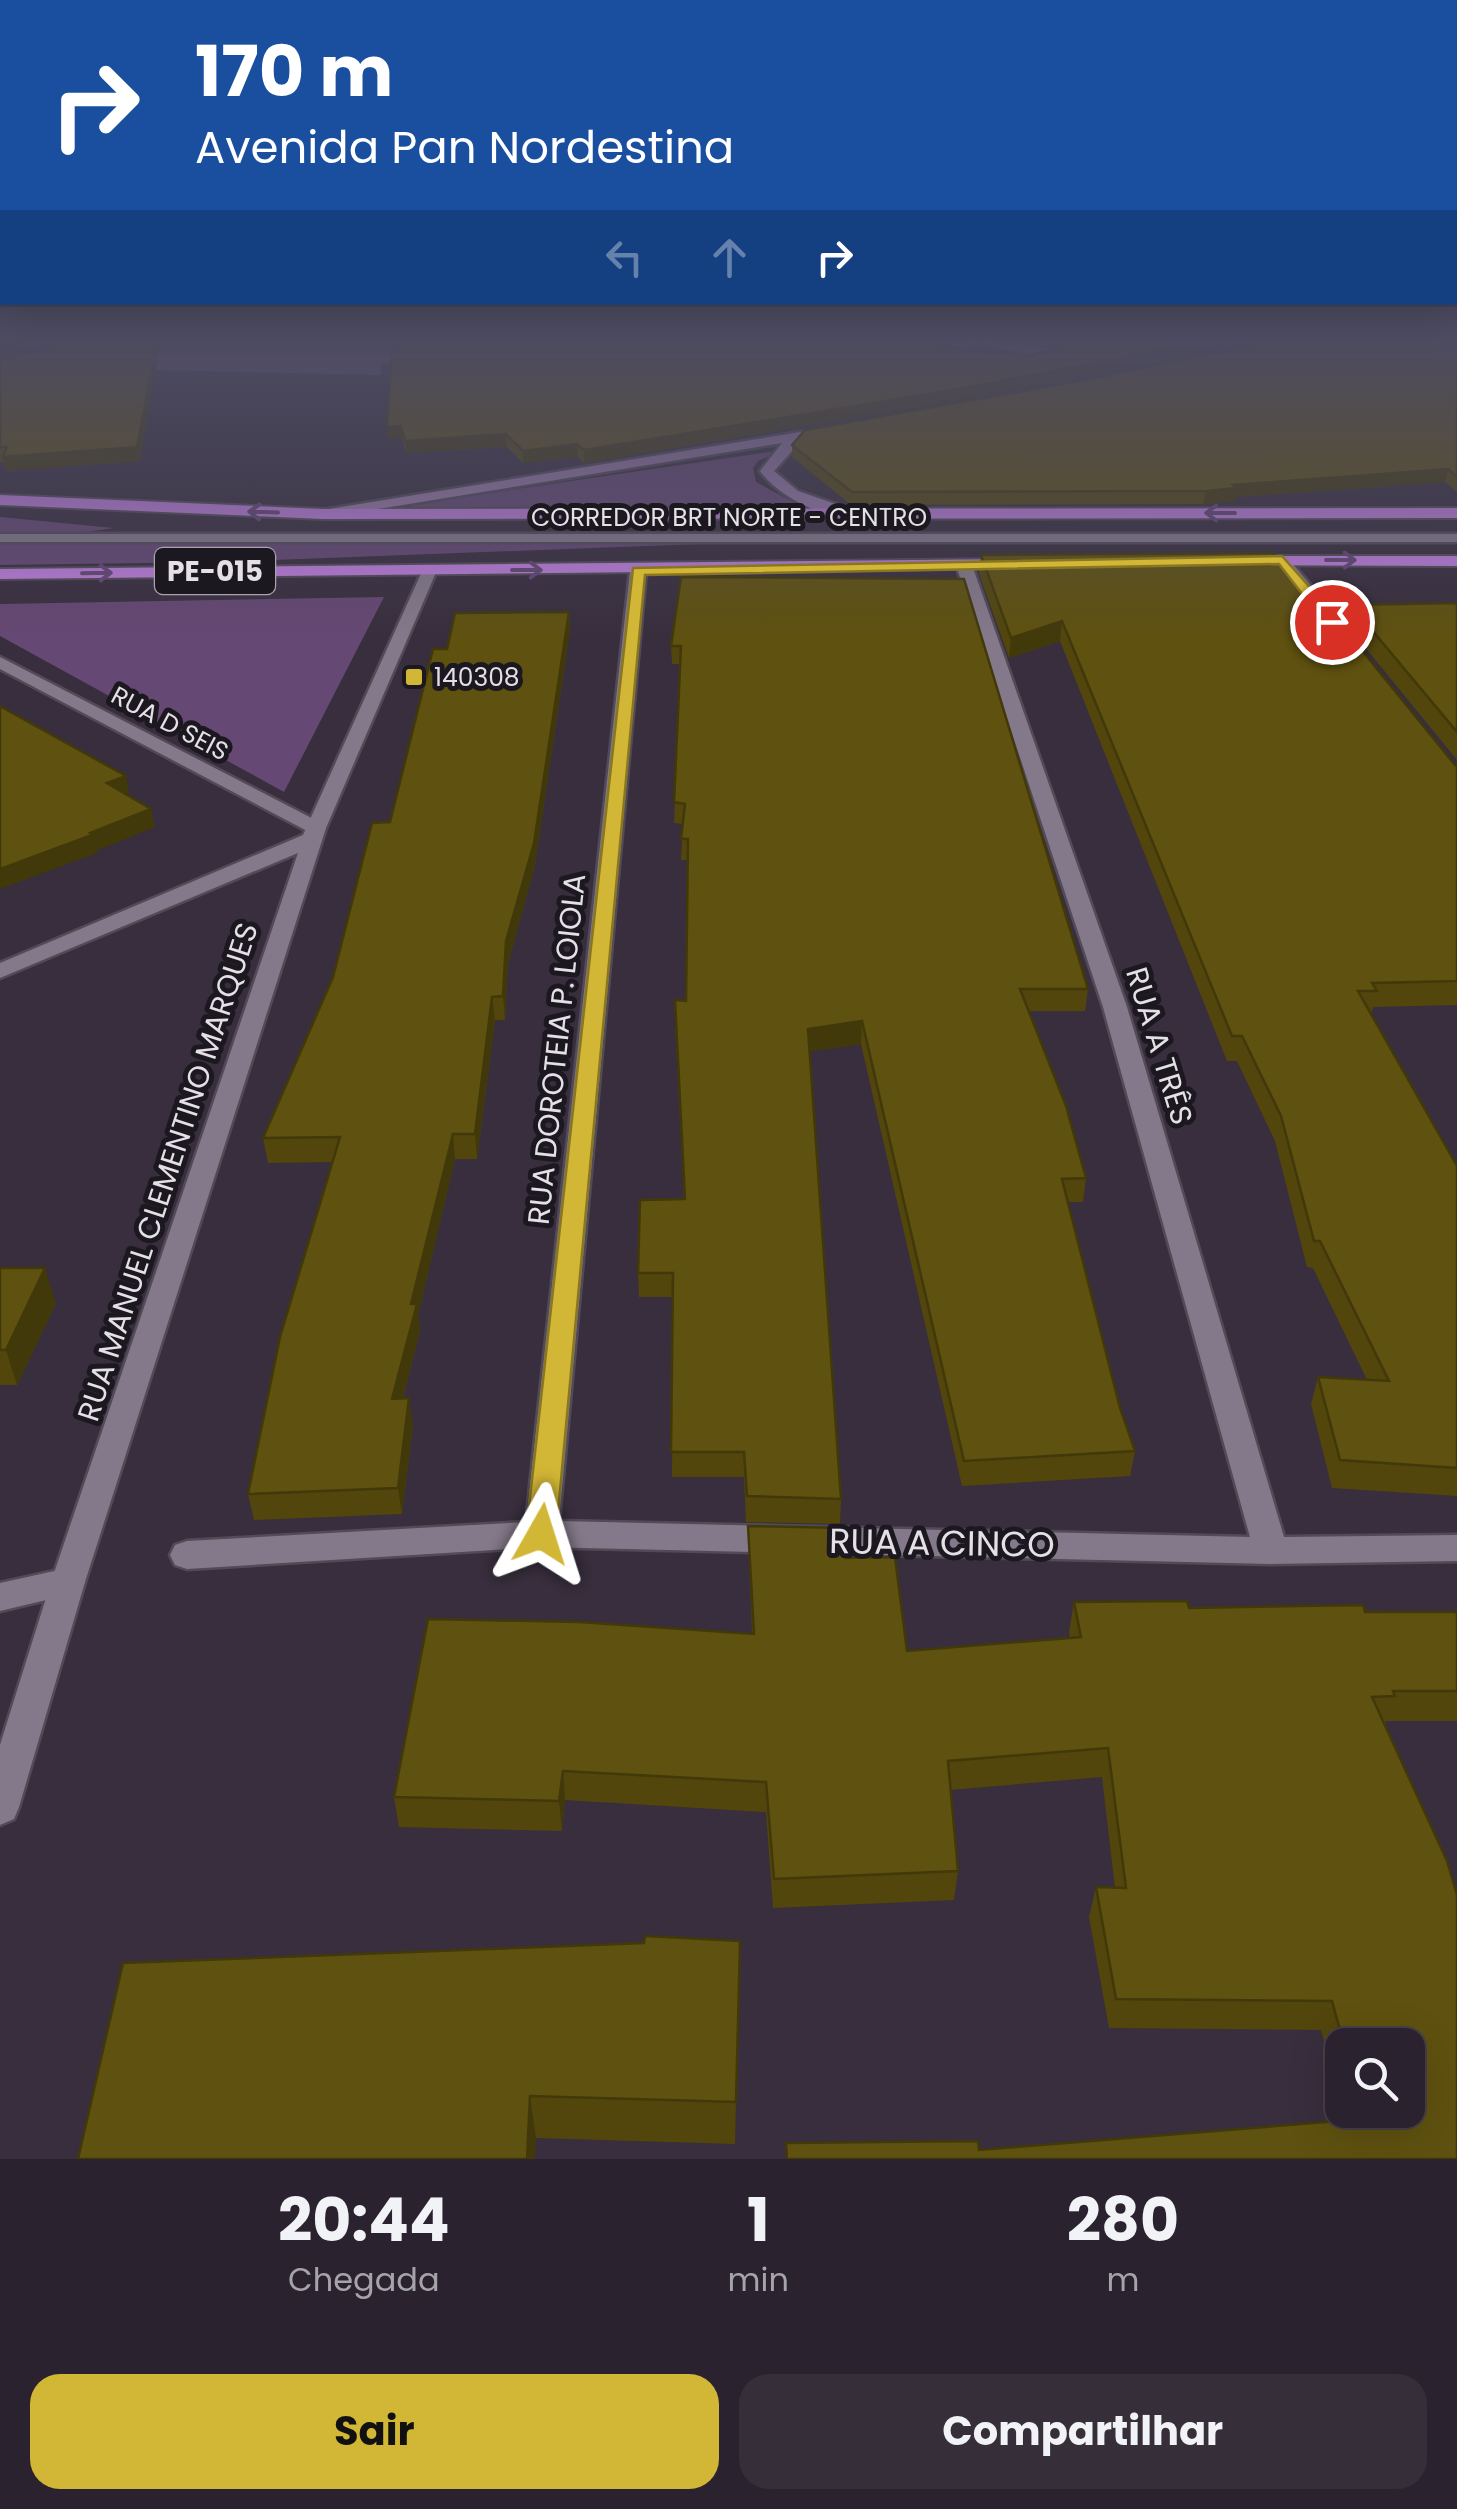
<!DOCTYPE html>
<html lang="pt">
<meta charset="utf-8">
<style>
body{margin:0;font-family:Poppins,sans-serif;background:#362f3a;color:#f1f3f6;height:100vh;display:flex;flex-direction:column;font-size:38px;white-space:nowrap}
*{box-sizing:border-box;margin:0}
p{font-size:32px;color:#a5a4aa}
.icon{flex:none;width:55px;height:55px;fill:none;stroke:currentColor;stroke-width:2;stroke-linecap:round;stroke-linejoin:round}
.map{position:relative;height:2159px;overflow:hidden}
.drawer{display:flex;flex-direction:column;background:#2a222e;flex:1}
.drawer>*{flex:none}
.guide{position:absolute;left:0px;top:0px;width:1458px;height:305px;box-shadow:0 10px 40px #0002,0 0 0 2px #463f4a;background:#1a4fa0;color:#fff;overflow:hidden}
.controls{position:absolute;left:1325px;top:2028px;display:grid;gap:20px}
.controls a{display:grid;place-items:center;width:100px;height:100px;border-radius:20px;background:#2a222e;box-shadow:0 10px 40px #0002,0 0 0 2px #463f4a;font-size:50px}
.pin{position:absolute;display:grid;place-items:center;width:85px;height:85px;color:#fff;margin:-42px;border:5px solid #fff;border-radius:50%;box-shadow:0 2px 10px #0007}
.me{position:absolute;width:110px;margin:-55px;rotate:6deg;stroke-linejoin:round;filter:drop-shadow(0 0 8px #0008)}
.turn{display:flex;align-items:center;gap:35px;height:210px;padding:0 30px;font-size:45px}
.turn .icon{width:130px;height:130px;stroke-width:2.5}
.turn b{display:block;font-size:70px;line-height:85px}
.lanes{display:flex;align-items:center;height:95px;padding:0 30px;background:#0003;justify-content:center;gap:50px;direction:ltr}
.lanes .off{opacity:.35}
.eta{display:flex;justify-content:space-evenly;align-items:center;height:170px;text-align:center}
.eta b{font-size:60px;font-weight:700;line-height:70px}
.primary-button{display:flex;gap:20px;margin-top:auto;padding:20px 30px}
.primary-button a{flex:1;height:115px;border-radius:30px;background:#d2b635;color:#111;font-size:40px;font-weight:700;line-height:115px;text-align:center}
.primary-button a+a{background:#362f3a;color:#f1f3f6}
.map>svg:first-child{display:block}
.green{fill:#654873}
.forest{fill:#744c88}
.lines{fill:none;stroke-linecap:round;stroke-linejoin:round}
.service-casing{stroke:#524a56;stroke-width:5}
.pedestrian-casing{stroke:#524a56;stroke-width:5}
.minor-casing{stroke:#524a56;stroke-width:5}
.tertiary-casing{stroke:#524a56;stroke-width:5}
.secondary-casing{stroke:#524a56;stroke-width:5}
.trunk-casing{stroke:#524a56;stroke-width:4}
.service{fill:#84798a;fill-rule:evenodd}
.pedestrian{fill:#84798a;fill-rule:evenodd}
.minor{fill:#84798a;fill-rule:evenodd}
.tertiary{fill:#84798a;fill-rule:evenodd}
.secondary{fill:#997ba8;fill-rule:evenodd}
.trunk{fill:#bd7edb;fill-rule:evenodd}
.wall{fill:#52460d;fill-rule:evenodd}
.shaded-wall{fill:#42390a}
.building{fill:#5f510f;stroke:#42390a;stroke-width:2.5}
.oneway{stroke:#644674}
.route{fill:#d2b635;stroke:#887622;stroke-width:2.5}
.poi-dot{fill:#d2b635;stroke:#1c181f;stroke-width:4}
.labels{text-anchor:middle;stroke-width:10;stroke-linejoin:round;paint-order:stroke}
.far-street-label{font-size:25px;fill:#e5dfe8;stroke:#1c181f}
.far-poi-label{font-size:25px;fill:#e5dfe8;stroke:#1c181f;text-anchor:start}
.shield{fill:#1c181f;stroke:#a9a3ac;stroke-width:2.5}
.shield-label{font-size:28px;font-weight:bold;fill:#e5dfe8}
.street-label{font-size:30px;fill:#e5dfe8;stroke:#1c181f}
.near-street-label{font-size:35px;fill:#e5dfe8;stroke:#1c181f}
</style>
<div class="map">
<svg width="1457" height="2159" viewBox="0 0 1457 2159">
<rect width="100%" height="100%" fill="#382e3d"/>
<!-- green -->
<g class="green">
<path d="M782,450L758,461L753,468L756,482L808,510L413,509L408,505Z"/>
<path d="M0,517L114,528L65,535H0Z"/>
<path d="M0,538L806,540L218,562L0,565Z"/>
<path d="M384,597L284,792L0,636V604Z"/>
</g>
<!-- forest -->
<path class="forest" d="M145,337H699L381,364V375L154,370Z"/>
<g class="lines">
<defs>
<rect id="service" x="0" y="534" width="1457" height="8"/>
<path id="pedestrian" d="M978,337L1053,351L1059,354L1026,365L931,351ZM977,343L1038,355L1026,358L954,350Z"/>
<g id="minor">
<path d="M1277,557H1287L1323,600V606H1311L1277,563Z"/>
<path d="M964,560L972,565L1127,1007L1284,1537L1457,1535V1561L1271,1564L541,1547L187,1569L175,1565L170,1555L175,1545L187,1541L526,1522L630,571L638,566L646,571L559,1521L1250,1537L1103,1007L956,565Z"/>
<path d="M0,657L323,824L326,828L323,832H309L0,669Z"/>
<path d="M68,1568L80,1572L85,1582L80,1592L0,1611V1583Z"/>
</g>
<path id="tertiary" d="M424,567L437,570L326,828L85,1582L19,1807L14,1819L0,1825V1745L51,1582L298,853L0,978V963L303,835Z"/>
<path id="secondary" d="M831,427L836,428V434L803,439L774,471L798,491L856,511V517C823,519 780,498 760,471L782,443L323,518L316,514L323,510Z"/>
<g id="trunk">
<path d="M0,495L323,509L1457,508V518L323,519L0,505Z"/>
<path d="M1244,556H1457V566L1238,565L1236,561Z"/>
<path d="M1016,559L1024,564L1022,568L0,579V569Z"/>
</g>
</defs>
<!-- service casing -->
<use href="#service" class="service-casing"/>
<!-- pedestrian casing -->
<use href="#pedestrian" class="pedestrian-casing"/>
<!-- minor casing -->
<use href="#minor" class="minor-casing"/>
<!-- tertiary casing -->
<use href="#tertiary" class="tertiary-casing"/>
<!-- secondary casing -->
<use href="#secondary" class="secondary-casing"/>
<!-- trunk casing -->
<use href="#trunk" class="trunk-casing"/>
<!-- service -->
<use href="#service" class="service"/>
<!-- pedestrian -->
<use href="#pedestrian" class="pedestrian"/>
<!-- minor -->
<use href="#minor" class="minor"/>
<!-- tertiary -->
<use href="#tertiary" class="tertiary"/>
<!-- secondary -->
<use href="#secondary" class="secondary"/>
<!-- trunk -->
<use href="#trunk" class="trunk"/>
</g>
<!-- wall -->
<g class="wall">
<path d="M0,337L140,461L6,471L4,462H0Z"/>
<path d="M393,337H968L941,345L1026,357L1055,348L997,337H1287L947,402L584,463L578,457L523,463L507,447L406,453L402,438L388,439L387,427Z"/>
<path d="M1457,337V492L1445,482L1236,497L1235,501L1203,504L851,505L792,457V445L1074,382Z"/>
<path d="M981,555L1455,765L1457,764V1005L1373,1007L1371,1014L1457,1166V1496L1332,1488L1311,1404L1318,1377L1367,1380L1313,1268L1307,1267L1275,1141L1237,1061H1227L1060,641L1009,658L979,574Z"/>
<path d="M681,577L1088,989L1085,1011H1029L1086,1178L1083,1202H1068L1120,1408L1135,1451L1130,1476L962,1486L861,1044L810,1051L841,1499L840,1524L746,1522L744,1477H672L673,1297H639L638,1273L684,1199L675,1023L686,1001L688,860H681L683,824L674,823L680,664H672L671,646Z"/>
<path d="M1457,603V760L1346,624L1351,605Z"/>
<path d="M569,612L570,630L535,865L508,964L505,1020H495L477,1159H455L418,1315L420,1330L403,1398L413,1425L402,1514L254,1520L248,1494L333,1162L268,1163L263,1138L333,977L390,822L447,649Z"/>
<path d="M0,1268L56,1303L17,1385H0Z"/>
<path d="M748,1526L846,1558L907,1651L1070,1638L1069,1632L1074,1602L1189,1608L1457,1612V1721H1386L1385,1725L1457,2159H786V2143L979,2150L1345,2120L1321,2030L1109,2028L1089,1917L1096,1887L1115,1888L1102,1777L950,1790L958,1871L954,1900L773,1908L766,1812L565,1800L562,1831L399,1827L394,1797L752,1634ZM1342,2045H1408V2110H1342Z"/>
<path d="M740,1941L735,2144L536,2138L78,2159Z"/>
</g>
<!-- shaded-wall -->
<g class="shaded-wall">
<path d="M40,337H88L0,361V348Z"/>
<path d="M158,337H162L140,461L6,471L3,457Z"/>
<path d="M934,337H968L928,350V339Z"/>
<path d="M1232,337H1287L947,402L584,463V450Z"/>
<path d="M401,426L402,438L388,439L387,427Z"/>
<path d="M506,434L507,447L406,453L405,441Z"/>
<path d="M577,444L578,457L523,463V451Z"/>
<path d="M1448,469L1445,482L1236,497L1235,501L1203,504L1206,491L1233,485Z"/>
<path d="M569,612L570,630L535,865L508,964L505,1020L503,996L506,941Z"/>
<path d="M1062,621L1060,641L1009,658L1011,638Z"/>
<path d="M126,776L129,793L111,800L107,783Z"/>
<path d="M151,809L155,827L96,851L97,853L0,889V869Z"/>
<path d="M492,997L495,1020L477,1159L475,1134Z"/>
<path d="M862,1021L861,1044L807,1052L808,1029Z"/>
<path d="M453,1134L455,1159L418,1315L420,1330L396,1425L392,1399L411,1304Z"/>
<path d="M45,1268L56,1303L17,1385L6,1350Z"/>
<path d="M409,1398L413,1425L402,1514L398,1488Z"/>
<path d="M563,1771L565,1800L562,1831L559,1801Z"/>
<path d="M740,1941V1985L735,2144L736,2102Z"/>
<path d="M530,2096L536,2138L535,2159H527Z"/>
</g>
<!-- building -->
<g class="building">
<path d="M0,337H40L0,348Z"/>
<path d="M86,337H158L137,447L3,457L7,447H0V361Z"/>
<path d="M393,337H934L928,339L931,344L1026,357L1061,346L1064,342L1055,337H1232L948,391L584,450L577,444L523,451L506,434L405,441L401,426L387,427Z"/>
<path d="M1296,337H1457V477L1448,469L1233,485L1237,488L1206,491L852,492L792,445L805,430L1074,382Z"/>
<path d="M1272,553L1325,605L1455,765L1457,764V981L1372,983L1377,991H1358L1457,1166V1468L1340,1460L1318,1377L1389,1381L1320,1241H1314L1281,1116L1242,1036H1232L1062,621L1011,638L981,555Z"/>
<path d="M681,577L964,579L1088,989H1020L1066,1106L1086,1178L1062,1179L1120,1408L1135,1451L964,1461L862,1021L808,1029L841,1499L747,1496L744,1452H671L673,1273H638L640,1200L685,1199L675,1000L686,1001L688,839H681L685,804L674,802L681,646H671Z"/>
<path d="M1457,603V732L1351,605Z"/>
<path d="M569,612L534,843L506,941L503,996L492,997L475,1134H453L411,1304H417L392,1399L409,1398L398,1488L248,1494L280,1337L340,1137L263,1138L333,977L372,823L390,822L433,649H447L455,613Z"/>
<path d="M0,706L126,776L107,783L151,809L90,833L92,835L0,869Z"/>
<path d="M0,1268H45L6,1350H0Z"/>
<path d="M748,1526L844,1528L846,1558L895,1557L907,1651L1081,1637L1074,1602L1187,1601L1189,1608L1363,1605L1365,1612H1457V1691H1393L1395,1696L1372,1697L1447,1861L1457,1895V2159H787L786,2143L978,2141L979,2150L1364,2119L1361,2110H1408V2045H1344L1332,2001L1116,1999L1096,1887L1126,1888L1108,1748L948,1761L958,1871L774,1879L766,1782L563,1771L559,1801L394,1797L428,1619L579,1622L754,1634Z"/>
<path d="M645,1936L740,1941L736,2102L530,2096L527,2159H78L123,1963L644,1943Z"/>
</g>
<!-- one-way arrows -->
<defs><path id="oneway-shaft" d="M-6 0H5M1.5-3L5.5 0L1.5 3" fill="none" stroke-width="1.6" stroke-linecap="round" stroke-linejoin="round" transform="scale(2.5)"/></defs>
<g class="oneway">
<use href="#oneway-shaft" transform="translate(263 512) rotate(-178)"/>
<use href="#oneway-shaft" transform="translate(1220 513) rotate(180)"/>
<use href="#oneway-shaft" transform="translate(1341 560)"/>
<use href="#oneway-shaft" transform="translate(527 570)"/>
<use href="#oneway-shaft" transform="translate(97 573) rotate(-1)"/>
</g>
<!-- sky -->
<linearGradient id="sky" x2="0" y2="1"><stop stop-color="#1f1922"/><stop offset="0.53" stop-color="#4d4c62"/><stop offset="1" stop-color="#4d4c62" stop-opacity="0"/></linearGradient>
<rect width="1457" height="639" fill="url(#sky)"/>
<!-- route -->
<path class="route" d="M1282,556L1338,619V626H1327L1279,564L645,575L556,1534L552,1542L541,1546L530,1542L526,1534L633,568Z"/>
<!-- markers -->
<rect class="poi-dot" x="404" y="667" width="20" height="20" rx="5"/>
<g class="labels">
<!-- far-street labels -->
<g class="far-street-label">
<text x="729" y="526">CORREDOR BRT NORTE - CENTRO</text>
<text transform="translate(170 723) rotate(28)" y="9">RUA D SEIS</text>
</g>
<!-- far-poi labels -->
<g class="far-poi-label">
<text x="434" y="686">140308</text>
</g>
<!-- shield labels -->
<rect class="shield" x="155" y="548" width="120" height="46" rx="8"/>
<g class="shield-label">
<text x="215" y="581">PE-015</text>
</g>
<!-- street labels -->
<g class="street-label">
<text transform="translate(1159 1046) rotate(73)" y="10">RUA A TRÊS</text>
<text transform="translate(557 1049) rotate(-84)" y="10">RUA DOROTEIA P. LOIOLA</text>
<text transform="translate(168 1172) rotate(-72)" y="10">RUA MANUEL CLEMENTINO MARQUES</text>
</g>
<!-- near-street labels -->
<g class="near-street-label">
<text transform="translate(942 1543) rotate(1)" y="12">RUA A CINCO</text>
</g>
</g>
</svg>
<div class="controls">
<a><svg class="icon" aria-label="search" viewBox="0 0 24 24"><circle cx="10" cy="10" r="6"/><path d="M15 15l6 6"/></svg></a>
</div>
<div class="pin" style="left:1332px;top:622px;background:#d93025"><svg class="icon" aria-label="arrive" viewBox="0 0 24 24"><path d="M6 21V4h12l-3 4 3 4H6"/></svg></div>
<svg class="me" style="left:541px;top:1534px" viewBox="-20 -20 40 40"><path d="M0-17L14 15 0 8-14 15z" fill="#d2b635" stroke="#fff" stroke-width="4"/></svg>
<div class="guide">
<div class="turn"><svg class="icon" aria-label="right" viewBox="0 0 24 24"><path d="M7 20v-9h11M14 6l5 5-5 5"/></svg><div><b>170 m</b>Avenida Pan Nordestina</div></div>
<div class="lanes"><svg class="icon off" aria-label="left" viewBox="0 0 24 24"><path d="M17 20v-9H6M10 6l-5 5 5 5"/></svg><svg class="icon off" aria-label="ahead" viewBox="0 0 24 24"><path d="M12 20V5M6 11l6-6 6 6"/></svg><svg class="icon" aria-label="right" viewBox="0 0 24 24"><path d="M7 20v-9h11M14 6l5 5-5 5"/></svg></div>
</div>
</div>
<section class="drawer">
<div class="eta">
<div><b>20:44</b><p>Chegada</p></div>
<div><b>1</b><p>min</p></div>
<div><b>280</b><p>m</p></div>
</div>
<div class="primary-button"><a>Sair</a><a>Compartilhar</a></div>
</section>
